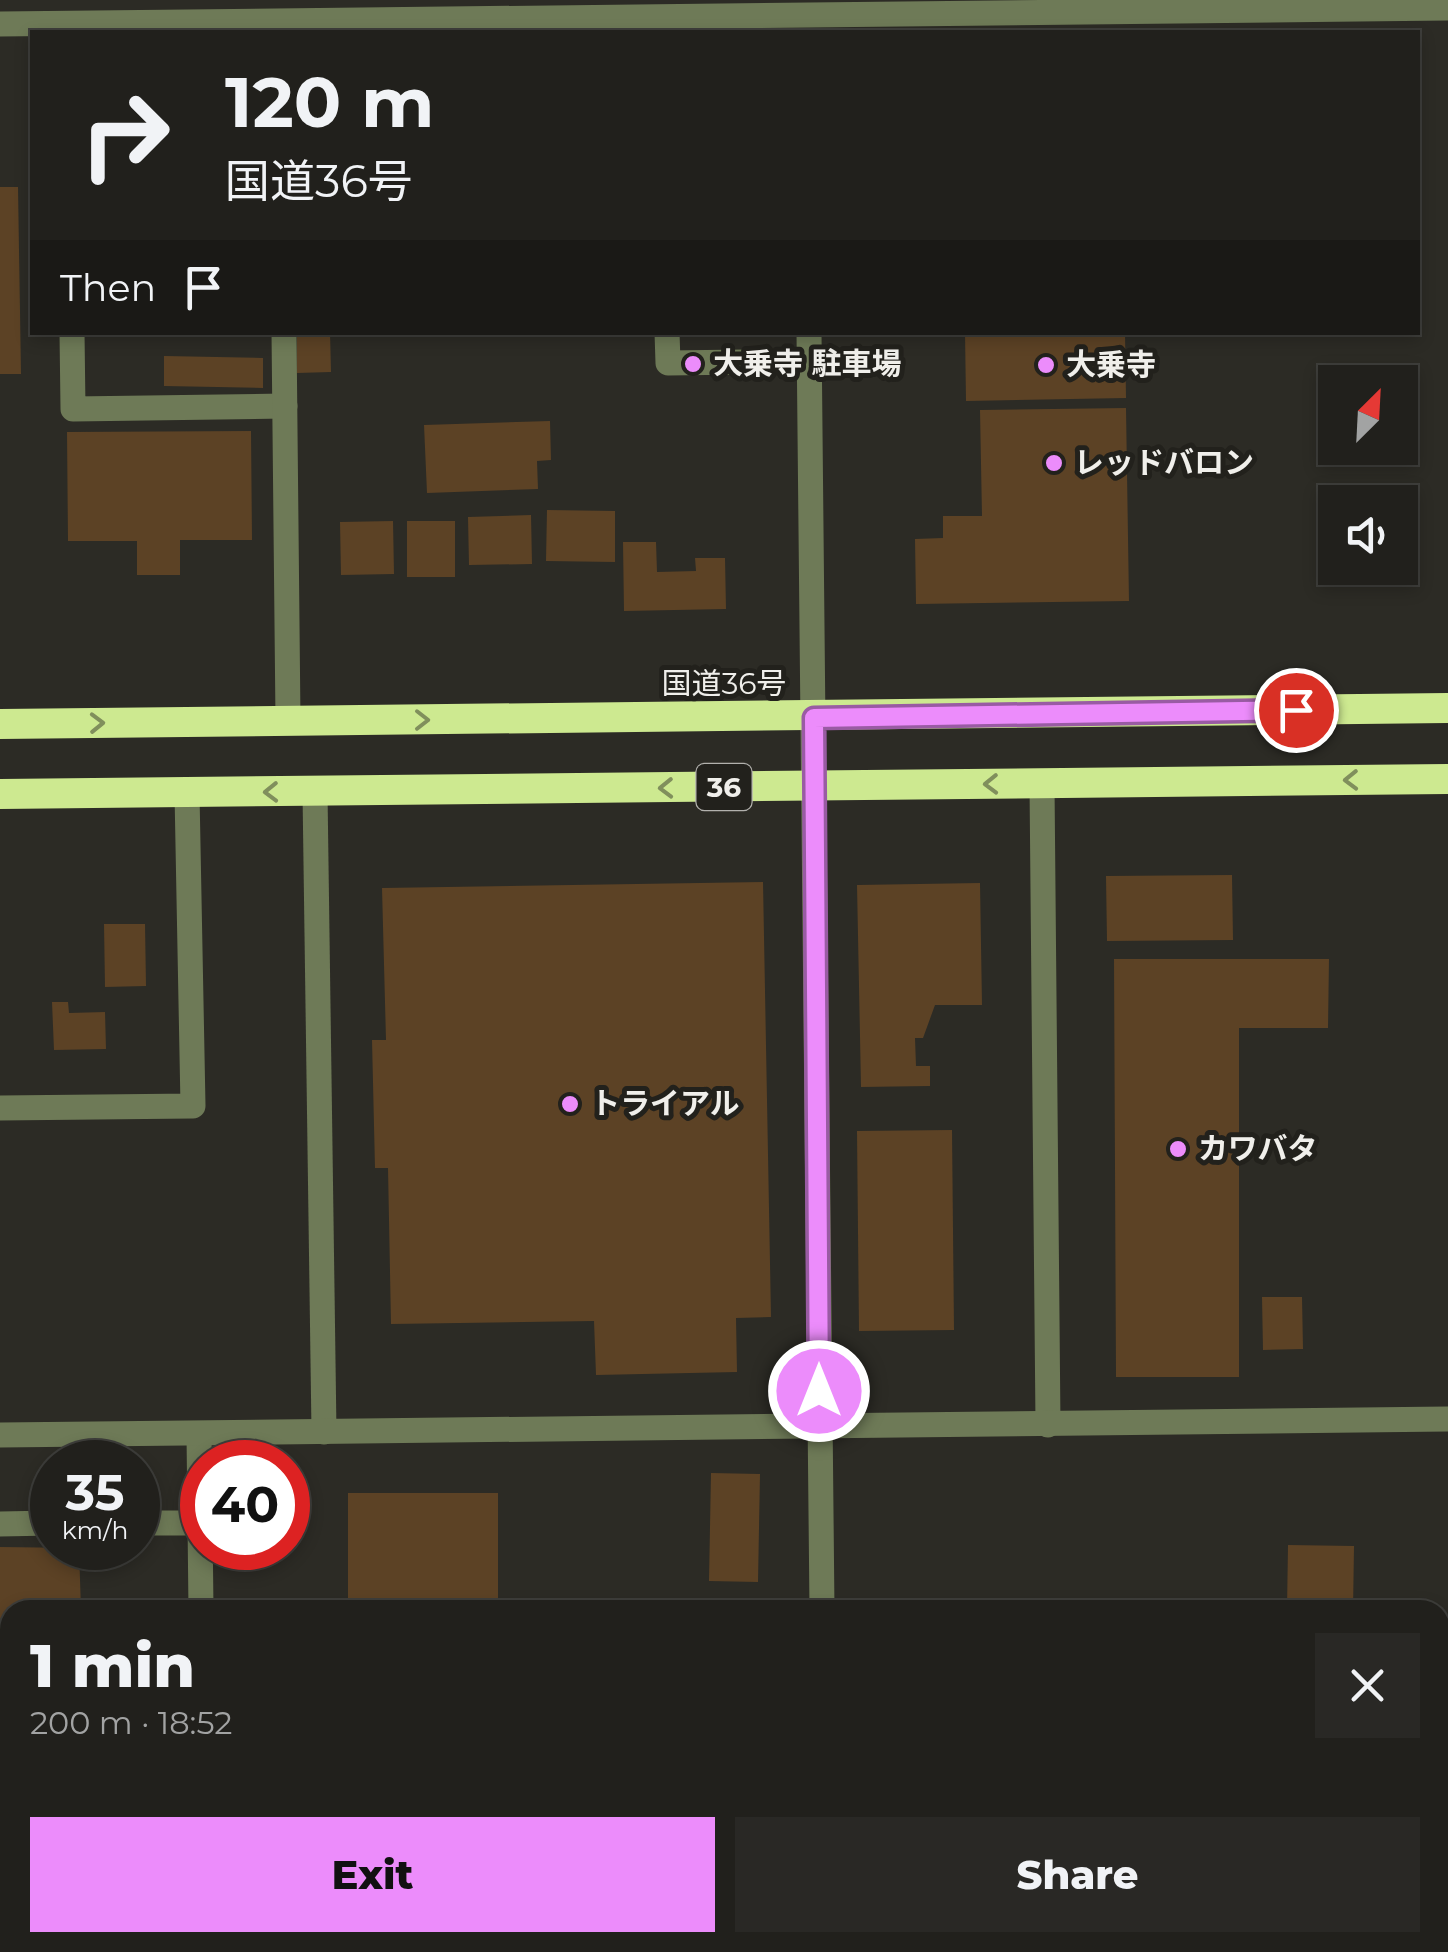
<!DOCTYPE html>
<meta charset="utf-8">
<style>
body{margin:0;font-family:Montserrat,"Noto Sans JP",sans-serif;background:#292825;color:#f1f3f6;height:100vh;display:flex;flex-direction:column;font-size:38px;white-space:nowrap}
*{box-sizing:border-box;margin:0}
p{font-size:32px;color:#a2a3a3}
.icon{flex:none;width:55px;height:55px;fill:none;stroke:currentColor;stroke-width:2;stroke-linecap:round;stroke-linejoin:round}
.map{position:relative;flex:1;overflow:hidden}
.panel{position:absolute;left:0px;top:1600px;width:1450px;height:352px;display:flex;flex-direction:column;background:#21201c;border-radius:30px 30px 0 0;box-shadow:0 5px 15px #0003,0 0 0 2px #3e3e3b}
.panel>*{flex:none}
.top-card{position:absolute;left:30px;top:30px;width:1390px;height:305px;border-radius:0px;box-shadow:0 5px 15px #0003,0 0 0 2px #3e3e3b;background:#21201c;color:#f1f3f6;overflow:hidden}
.needle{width:65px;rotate:24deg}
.controls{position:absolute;left:1318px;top:365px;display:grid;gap:20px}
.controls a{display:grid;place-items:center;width:100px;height:100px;border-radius:0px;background:#21201c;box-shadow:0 5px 15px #0003,0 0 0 2px #3e3e3b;font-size:50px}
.speed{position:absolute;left:30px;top:1440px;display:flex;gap:20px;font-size:50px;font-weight:700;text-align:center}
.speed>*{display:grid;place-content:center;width:130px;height:130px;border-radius:50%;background:#21201c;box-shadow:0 5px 15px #0003,0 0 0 2px #3e3e3b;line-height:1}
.speed small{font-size:25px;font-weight:400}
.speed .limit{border:15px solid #d22;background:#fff;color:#111}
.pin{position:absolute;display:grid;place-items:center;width:85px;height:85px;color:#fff;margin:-42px;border:5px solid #fff;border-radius:50%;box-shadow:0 2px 10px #0007}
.me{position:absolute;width:110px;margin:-55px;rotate:0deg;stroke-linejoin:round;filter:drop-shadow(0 0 8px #0008)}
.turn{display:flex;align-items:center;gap:35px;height:210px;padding:0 30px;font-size:45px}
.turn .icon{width:130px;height:130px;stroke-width:2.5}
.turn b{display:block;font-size:70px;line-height:85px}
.then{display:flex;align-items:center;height:95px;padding:0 30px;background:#0003;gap:20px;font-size:38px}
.round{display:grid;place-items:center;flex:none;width:105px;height:105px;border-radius:0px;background:#292825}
.head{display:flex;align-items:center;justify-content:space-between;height:170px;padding:0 30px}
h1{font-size:60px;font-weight:800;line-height:75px}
.action{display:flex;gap:20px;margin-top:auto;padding:20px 30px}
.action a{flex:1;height:115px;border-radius:0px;background:#ec8cfb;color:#111;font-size:40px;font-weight:800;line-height:115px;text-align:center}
.action a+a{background:#292825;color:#f1f3f6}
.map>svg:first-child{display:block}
.building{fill:#5c4225}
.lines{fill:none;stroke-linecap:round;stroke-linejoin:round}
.minor{stroke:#6e7a57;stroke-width:25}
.highway{stroke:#cde990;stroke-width:30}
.oneway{stroke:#808f5c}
.route-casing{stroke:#995ba3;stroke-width:25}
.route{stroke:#ec8cfb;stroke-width:18}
.poi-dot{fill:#ec8cfb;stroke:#22211c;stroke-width:4}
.labels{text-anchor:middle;stroke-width:10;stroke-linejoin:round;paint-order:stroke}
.shield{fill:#22211c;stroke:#b2b1ad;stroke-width:2.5}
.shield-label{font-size:28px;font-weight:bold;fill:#f0efeb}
.poi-label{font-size:30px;font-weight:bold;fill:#f0efeb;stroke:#22211c;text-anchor:start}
.street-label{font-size:30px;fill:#f0efeb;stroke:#22211c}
</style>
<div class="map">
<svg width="1448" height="1952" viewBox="0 0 1448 1952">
<rect width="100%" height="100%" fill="#2c2b25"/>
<!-- building -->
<g class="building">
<path d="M0,187H18L21,374H0Z"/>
<path d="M297,332H330L331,372L297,373Z"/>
<path d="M965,332H1125L1126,398L966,401Z"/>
<path d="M164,356L263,358V388L164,386Z"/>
<path d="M1126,408L1129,601L916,604L915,539L943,538V516H982L980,410Z"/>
<path d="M550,421L551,460L537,461L538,489L427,493L424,425Z"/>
<path d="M251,431L252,540H180V575H137V541H68L67,432Z"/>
<path d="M547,510L615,511V562L546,561Z"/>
<path d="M531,515L532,564L469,565L468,517Z"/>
<path d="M393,521L394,574L341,575L340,522Z"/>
<rect x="407" y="521" width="48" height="56"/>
<path d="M623,542H656L657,572L696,571L695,558H725L726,609L624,611Z"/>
<path d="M1232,875L1233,940L1107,941L1106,876Z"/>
<path d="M763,882L771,1317L736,1318L737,1372L596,1375L594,1321L391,1324L388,1168H375L372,1040H386L382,888Z"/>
<path d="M980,883L982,1005H935L923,1038H915L916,1066H930V1086L861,1087L857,885Z"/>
<path d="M104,924H145L146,986L105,987Z"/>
<path d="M1114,959H1329L1328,1028H1239V1377H1116Z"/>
<path d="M52,1002H68L69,1013L105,1012L106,1049L54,1050Z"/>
<path d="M952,1130L954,1330L859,1331L857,1131Z"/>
<path d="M1262,1297H1302L1303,1349L1263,1350Z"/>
<path d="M711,1473L760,1474L758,1582L709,1581Z"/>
<rect x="348" y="1493" width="150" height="117"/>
<path d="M1288,1545L1354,1546L1353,1610H1287Z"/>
<path d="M0,1547L79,1548L81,1610H10V1942H114V1952H0Z"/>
<rect x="1440" y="1781" width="8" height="45"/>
<path d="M1440,1873H1448V1952H1395L1394,1942H1440Z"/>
<rect x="744" y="1942" width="23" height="10"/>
</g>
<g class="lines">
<!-- minor -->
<g class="minor">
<path d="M0,24L1448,8"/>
<path d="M72,332L73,409L285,406"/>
<path d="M284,332L288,721"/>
<path d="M667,332L668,363L809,361"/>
<path d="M809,332L822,1610"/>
<path d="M1042,784L1048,1425"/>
<path d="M315,792L324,1432"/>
<path d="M0,1108L193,1106L187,793"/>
<path d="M199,1434L201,1610"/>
<path d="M0,1435L1448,1419"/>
<path d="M138,1523H200"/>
<path d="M0,1524L52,1523"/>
<path d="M205,1942V1952"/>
<path d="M828,1942L829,1952"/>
</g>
<!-- highway -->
<g class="highway">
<path d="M0,724L1448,708"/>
<path d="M0,794L1448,779"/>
</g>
</g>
<!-- one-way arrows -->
<defs><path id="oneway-chevron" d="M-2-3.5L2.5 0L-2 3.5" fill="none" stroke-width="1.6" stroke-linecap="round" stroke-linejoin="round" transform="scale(2.5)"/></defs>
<g class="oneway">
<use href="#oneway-chevron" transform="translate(422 720)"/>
<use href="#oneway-chevron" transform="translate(97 723) rotate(-1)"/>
<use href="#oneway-chevron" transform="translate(1351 780) rotate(179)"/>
<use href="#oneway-chevron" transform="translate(991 784) rotate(179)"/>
<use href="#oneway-chevron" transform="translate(666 788) rotate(179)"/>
<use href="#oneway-chevron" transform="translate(271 792) rotate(179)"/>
</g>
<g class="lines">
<defs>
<path id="route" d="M819,1391L814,718L1296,710"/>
</defs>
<!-- route casing -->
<use href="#route" class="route-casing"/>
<!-- route -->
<use href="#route" class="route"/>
</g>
<!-- markers -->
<g class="poi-dot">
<circle cx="693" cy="364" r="10"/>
<circle cx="1046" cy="365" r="10"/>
<circle cx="1054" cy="463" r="10"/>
<circle cx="570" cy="1104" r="10"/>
<circle cx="1178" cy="1149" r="10"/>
</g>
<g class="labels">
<!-- shield labels -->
<rect class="shield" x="696.5" y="764" width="55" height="46" rx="8"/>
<g class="shield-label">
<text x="724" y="797">36</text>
</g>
<!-- poi labels -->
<g class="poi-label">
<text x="713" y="374">大乗寺 駐車場</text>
<text x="1066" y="375">大乗寺</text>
<text x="1074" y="473">レッドバロン</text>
<text x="590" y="1114">トライアル</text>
<text x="1198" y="1159">カワバタ</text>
</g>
<!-- street labels -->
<g class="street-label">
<text x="724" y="694">国道36号</text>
</g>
</g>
</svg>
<div class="controls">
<a><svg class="needle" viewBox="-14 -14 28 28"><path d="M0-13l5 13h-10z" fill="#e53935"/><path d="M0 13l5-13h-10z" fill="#a2a3a3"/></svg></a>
<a><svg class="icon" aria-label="sound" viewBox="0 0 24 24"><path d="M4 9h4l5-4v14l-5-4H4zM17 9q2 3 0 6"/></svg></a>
</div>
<div class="speed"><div>35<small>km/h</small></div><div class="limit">40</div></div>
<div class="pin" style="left:1296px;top:710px;background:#d93025"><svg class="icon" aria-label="arrive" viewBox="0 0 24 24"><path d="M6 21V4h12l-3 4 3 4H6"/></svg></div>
<svg class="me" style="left:819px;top:1391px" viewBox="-20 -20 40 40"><circle r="17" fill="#ec8cfb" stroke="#fff" stroke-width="3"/><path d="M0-11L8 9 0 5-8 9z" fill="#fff"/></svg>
<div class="top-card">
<div class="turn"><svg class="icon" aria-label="right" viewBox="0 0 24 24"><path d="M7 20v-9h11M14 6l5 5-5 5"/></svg><div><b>120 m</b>国道36号</div></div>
<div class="then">Then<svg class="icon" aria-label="arrive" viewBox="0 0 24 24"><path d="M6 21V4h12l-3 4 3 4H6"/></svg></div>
</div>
<section class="panel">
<div class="head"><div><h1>1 min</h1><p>200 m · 18:52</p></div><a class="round"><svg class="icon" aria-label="close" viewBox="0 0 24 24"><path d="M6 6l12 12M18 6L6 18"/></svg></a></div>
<div class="action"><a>Exit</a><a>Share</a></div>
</section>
</div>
